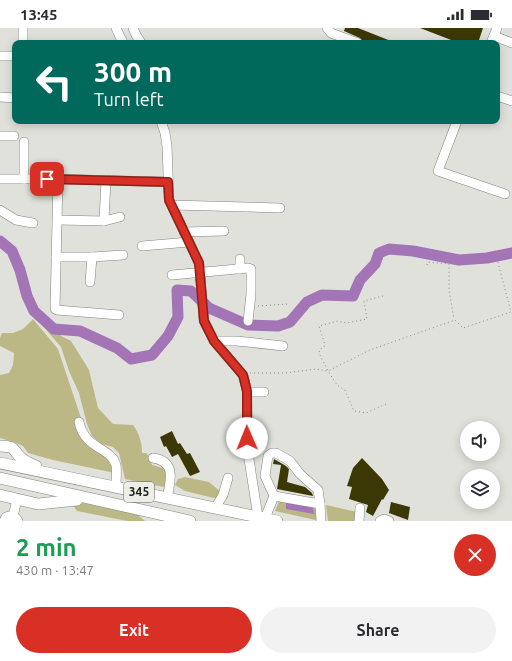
<!DOCTYPE html>
<meta charset="utf-8">
<style>
body{margin:0;font-family:Ubuntu,sans-serif;background:#f2f2f3;color:#2b2b33;height:100vh;display:flex;flex-direction:column;font-size:15px;white-space:nowrap}
*{box-sizing:border-box;margin:0}
p{font-size:13px;color:#7c7c81}
.icon{flex:none;width:22px;height:22px;fill:none;stroke:currentColor;stroke-width:2;stroke-linecap:round;stroke-linejoin:round}
.map{position:relative;height:493px;overflow:hidden}
.sheet{display:flex;flex-direction:column;background:#fff;flex:1}
.sheet>*{flex:none}
.guide{position:absolute;left:12px;top:12px;width:488px;height:84px;border-radius:8px;box-shadow:0 2px 10px #0003;background:#00695c;color:#fff;overflow:hidden}
.fabs{position:absolute;left:460px;top:393px;display:grid;gap:8px}
.fabs a{display:grid;place-items:center;width:40px;height:40px;border-radius:50%;background:#fff;box-shadow:0 2px 10px #0003;font-size:20px}
.pin{position:absolute;display:grid;place-items:center;width:34px;height:34px;color:#fff;margin:-17px;border-radius:8px;box-shadow:0 2px 6px #0006}
.me{position:absolute;width:44px;margin:-22px;rotate:359deg;stroke-linejoin:round;filter:drop-shadow(0 0 3px #0008)}
.turn{display:flex;align-items:center;gap:14px;height:84px;padding:0 16px;font-size:18px}
.turn .icon{width:52px;height:52px;stroke-width:2.5}
.turn b{display:block;font-size:28px;line-height:34px}
.round{display:grid;place-items:center;flex:none;width:42px;height:42px;border-radius:21px;background:#f2f2f3}
.summary{display:flex;align-items:center;justify-content:space-between;height:68px;padding:0 16px}
h1{font-size:24px;font-weight:600;line-height:30px;color:#1e9e55}
.button{display:flex;gap:8px;margin-top:auto;padding:8px 16px}
.button a{flex:1;height:46px;border-radius:24px;background:#d93025;color:#fff;font-size:16px;font-weight:600;line-height:46px;text-align:center}
.button a+a{background:#f2f2f3;color:#2b2b33}
.status{display:flex;justify-content:space-between;align-items:center;height:28px;padding:0 20px;background:#fff;direction:ltr}
.status svg{height:11px;fill:currentColor}
.map>svg:first-child{display:block}
.green{fill:#bcb886}
.water{fill:#a374b6}
.lines{fill:none;stroke-linecap:round;stroke-linejoin:round}
.river{stroke:#a374b6;stroke-width:11}
.building{fill:#3c3806}
.minor-casing{stroke:#83837f;stroke-width:10}
.major-casing{stroke:#83837f;stroke-width:12}
.path{stroke:#888884;stroke-width:1;stroke-dasharray:1 3;stroke-linecap:butt}
.minor{stroke:#fff;stroke-width:9}
.major{stroke:#fff;stroke-width:11}
.route-casing{stroke:#8d1f18;stroke-width:10}
.route{stroke:#d93025;stroke-width:7}
.labels{text-anchor:middle;stroke-width:4;stroke-linejoin:round;paint-order:stroke}
.shield{fill:#eeeee9;stroke:#5e5e5c;stroke-width:1}
.shield-label{font-size:12px;font-weight:bold;fill:#21211f}
</style>
<div class="status"><b>13:45</b><svg viewBox="0 0 49 12"><path d="M0 12V9h3v3zM5 12V6h3v6zM10 12V3h3v9zM15 12V0h3v12zM26 1h20v11H26zM47 4h2v5h-2z"/></svg></div>
<div class="map">
<svg width="512" height="493" viewBox="0 0 512 493">
<rect width="100%" height="100%" fill="#e1e1dc"/>
<!-- green -->
<g class="green">
<path d="M35,289L63,309L71,313L89,342L98,380L113,396L133,397C139,405 142,414 142,425H146L149,428L152,437L163,440L167,446L164,459L125,451L119,425L113,419L101,416L92,408L87,396L79,365L69,343L61,319Z"/>
<path d="M33,291L58,321L83,396L87,410L107,423L115,445L53,432L28,425L23,418L14,414L0,410V347L9,345L13,337L14,325L0,318V310L2,305H13L23,301Z"/>
<path d="M185,449L209,454L222,465L218,471L185,463L175,457L178,451Z"/>
<path d="M281,468L317,475L320,493L275,483Z"/>
<path d="M83,475L137,486L145,493H127L77,483L72,476Z"/>
<path d="M326,477L357,484L358,493H328Z"/>
</g>
<!-- water -->
<path class="water" d="M286,475L313,479L314,486L286,481Z"/>
<g class="lines">
<!-- river -->
<path class="river" d="M0,213L12,223L20,242L27,268L34,283L54,301L80,303L117,320L131,331L152,327L168,308L178,289L177,262L191,263L209,280L248,297L278,298L290,294L307,274L322,267L353,268L360,252L375,236L379,225L389,221L413,223L459,232L487,230L512,225"/>
</g>
<!-- building -->
<g class="building">
<path d="M345,0H358L396,15H364L360,10L344,3Z"/>
<path d="M420,0H483L478,15H459Z"/>
<path d="M172,403L178,416L180,415L187,426L190,425L200,444L190,448L178,426L172,429L166,418L164,419L160,409Z"/>
<path d="M362,430L382,451L389,462L383,472L382,471L373,488L366,484L368,477L349,471L352,459L347,458L353,440Z"/>
<path d="M274,431L286,438L289,441L287,454L305,459L312,465L313,468L277,461L281,437L273,436Z"/>
<path d="M391,474L410,479L408,492L389,485Z"/>
</g>
<g class="lines">
<defs>
<g id="minor">
<path d="M116,0L123,15"/>
<path d="M133,0L136,7L141,15"/>
<path d="M327,0L331,5L358,15"/>
<path d="M494,8L512,15"/>
<path d="M23,15V0"/>
<path d="M491,15L497,0"/>
<path d="M0,28H15"/>
<path d="M497,68L512,73"/>
<path d="M0,69L15,70"/>
<path d="M161,93L165,105L167,118L169,172L199,235L204,293L214,313L243,347L247,363L248,425L258,489"/>
<path d="M457,93L438,143L505,166"/>
<path d="M0,108H14"/>
<path d="M0,151H58L168,154"/>
<path d="M24,151V114"/>
<path d="M58,151L55,281L57,282L119,287"/>
<path d="M172,177L280,180"/>
<path d="M0,182L16,192L33,195"/>
<path d="M58,192L104,193L120,189"/>
<path d="M104,193L106,152"/>
<path d="M184,204L224,203"/>
<path d="M142,218L189,214"/>
<path d="M56,229H92L123,227"/>
<path d="M240,241V231"/>
<path d="M172,247L248,240L251,241V266L248,293"/>
<path d="M90,254L92,229"/>
<path d="M214,313H237L283,318"/>
<path d="M247,364H264"/>
<path d="M79,394C85,422 111,419 116,437C117,443 116,452 116,459"/>
<path d="M153,430C176,433 171,452 167,470"/>
<path d="M274,468L265,448L268,428L272,425H276L290,433L300,446L318,462L320,476"/>
<path d="M215,480L223,467L228,450"/>
<path d="M13,489L17,471"/>
<path d="M265,490L274,468L320,476L321,493"/>
<path d="M4,493L6,489L9,488L16,490L18,493"/>
<path d="M359,493L360,480"/>
<path d="M380,493L384,491L389,493"/>
</g>
<g id="major">
<path d="M0,418C17,419 11,420 21,430C25,434 31,436 36,438"/>
<path d="M0,435L277,493"/>
<path d="M0,450L190,493"/>
<path d="M0,467L38,476L77,472"/>
</g>
</defs>
<!-- minor casing -->
<use href="#minor" class="minor-casing"/>
<!-- major casing -->
<use href="#major" class="major-casing"/>
<!-- path -->
<g class="path">
<path d="M427,237L428,234L449,236V262L454,291"/>
<path d="M383,268L364,273L367,291L346,295L338,293L319,298L325,317L324,319L320,321L319,325L328,343L337,357L345,362L354,383L366,385L386,376"/>
<path d="M258,278L288,276"/>
<path d="M250,345H285L316,341L328,343L370,322L455,292L463,300L511,284L496,227L489,228"/>
</g>
<!-- minor -->
<use href="#minor" class="minor"/>
<!-- major -->
<use href="#major" class="major"/>
</g>
<g class="lines">
<defs>
<path id="route" d="M47,151L168,154L169,172L199,235L204,293L214,313L243,347L247,363V410"/>
</defs>
<!-- route casing -->
<use href="#route" class="route-casing"/>
<!-- route -->
<use href="#route" class="route"/>
</g>
<g class="labels">
<!-- shield labels -->
<rect class="shield" x="124" y="454" width="30" height="20" rx="3"/>
<g class="shield-label">
<text x="139" y="468">345</text>
</g>
</g>
</svg>
<div class="fabs">
<a><svg class="icon" aria-label="sound" viewBox="0 0 24 24"><path d="M4 9h4l5-4v14l-5-4H4zM17 9q2 3 0 6"/></svg></a>
<a><svg class="icon" aria-label="layers" viewBox="0 0 24 24"><path d="M12 4l9 5-9 5-9-5zM3 14l9 5 9-5"/></svg></a>
</div>
<div class="pin" style="left:47px;top:151px;background:#d93025"><svg class="icon" aria-label="arrive" viewBox="0 0 24 24"><path d="M6 21V4h12l-3 4 3 4H6"/></svg></div>
<svg class="me" style="left:247px;top:410px" viewBox="-20 -20 40 40"><circle r="19" fill="#fff"/><path d="M0-13L10 11 0 6-10 11z" fill="#d93025"/></svg>
<div class="guide">
<div class="turn"><svg class="icon" aria-label="left" viewBox="0 0 24 24"><path d="M17 20v-9H6M10 6l-5 5 5 5"/></svg><div><b>300 m</b>Turn left</div></div>
</div>
</div>
<section class="sheet">
<div class="summary"><div><h1>2 min</h1><p>430 m · 13:47</p></div><a class="round" style="background:#d93025;color:#fff"><svg class="icon" aria-label="close" viewBox="0 0 24 24"><path d="M6 6l12 12M18 6L6 18"/></svg></a></div>
<div class="button"><a>Exit</a><a>Share</a></div>
</section>
